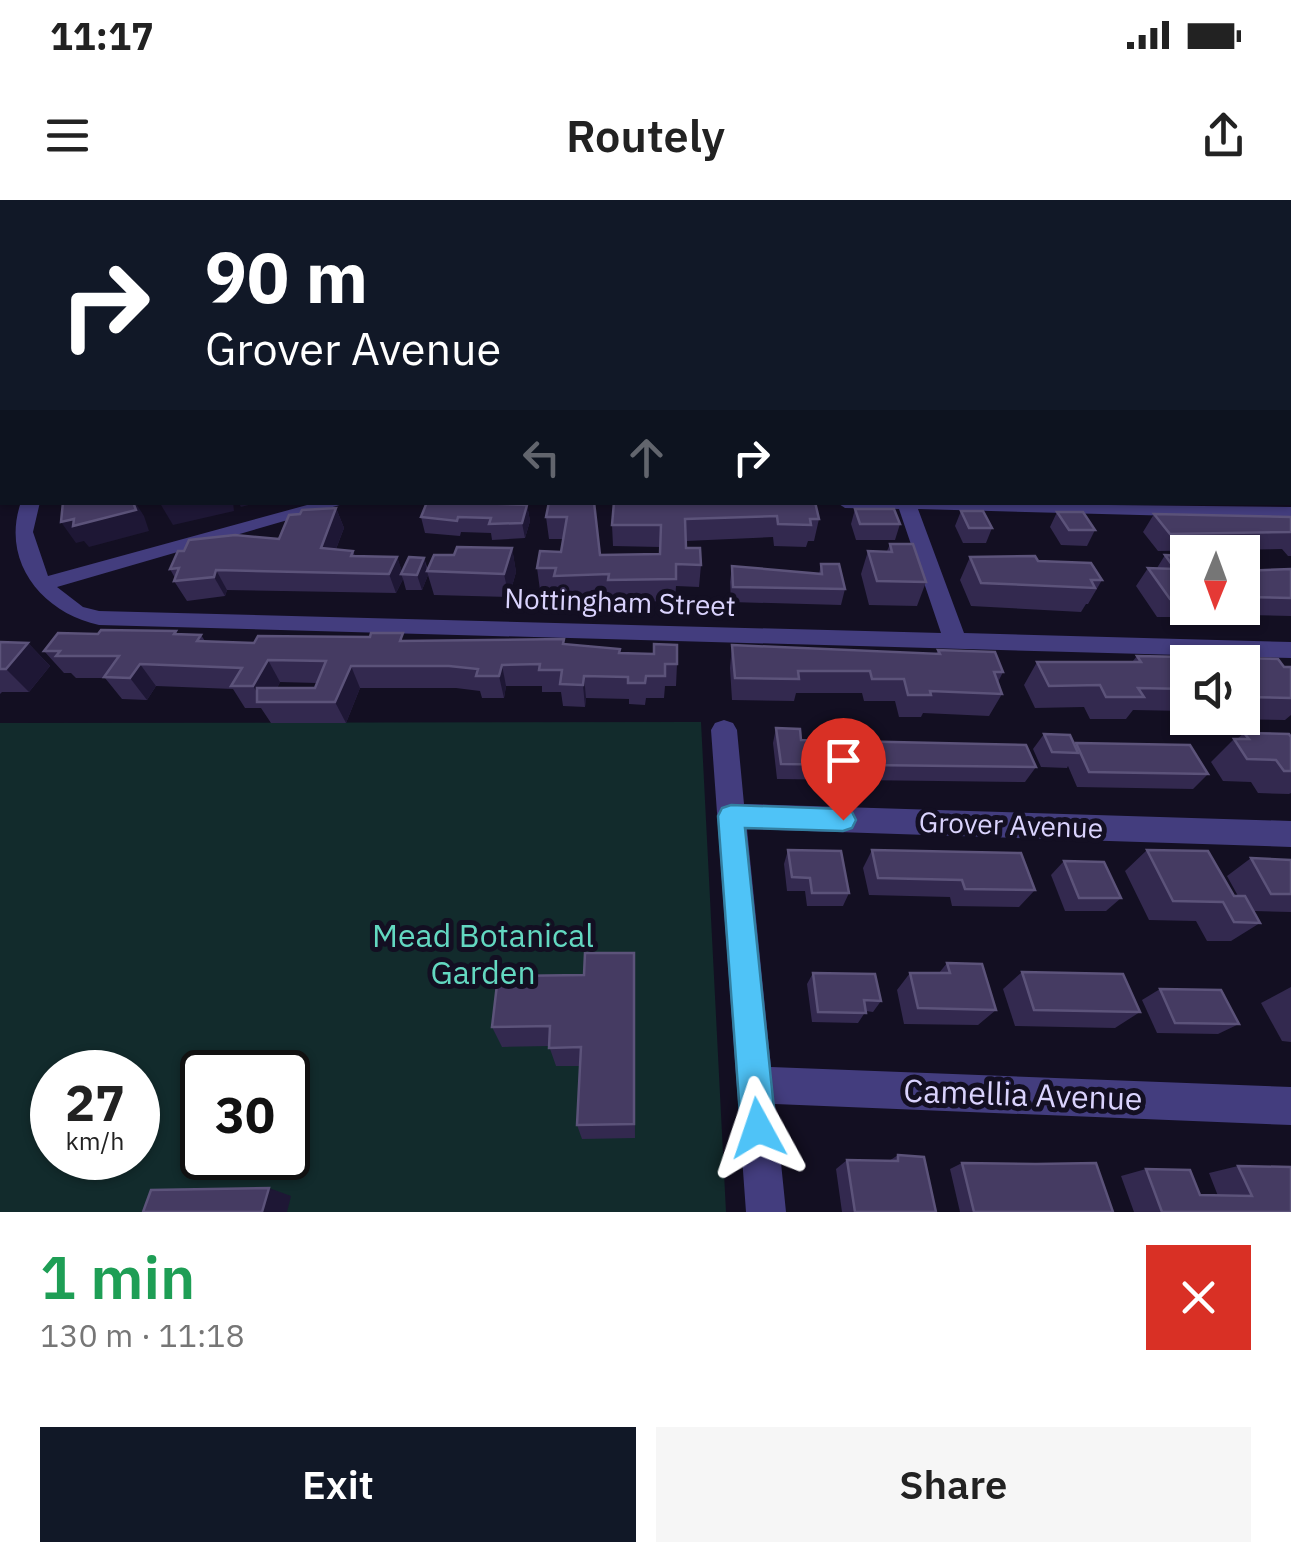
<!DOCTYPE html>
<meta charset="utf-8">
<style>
body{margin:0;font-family:"IBM Plex Sans",sans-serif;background:#f6f6f6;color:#222;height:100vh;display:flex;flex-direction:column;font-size:38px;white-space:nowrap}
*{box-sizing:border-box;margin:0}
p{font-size:32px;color:#767676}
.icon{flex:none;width:55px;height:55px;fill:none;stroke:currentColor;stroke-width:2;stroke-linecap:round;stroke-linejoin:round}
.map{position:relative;height:1012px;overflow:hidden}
.drawer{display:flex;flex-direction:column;background:#fff;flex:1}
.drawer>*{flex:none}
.hud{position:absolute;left:0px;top:0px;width:1292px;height:305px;box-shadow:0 2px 8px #0004;background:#111827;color:#fff;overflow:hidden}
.needle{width:65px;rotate:181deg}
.buttons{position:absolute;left:1170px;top:335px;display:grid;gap:20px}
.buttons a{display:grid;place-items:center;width:90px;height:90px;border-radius:0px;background:#fff;box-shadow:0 2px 8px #0004;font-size:50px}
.speed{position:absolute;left:30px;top:850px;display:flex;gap:20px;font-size:50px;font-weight:700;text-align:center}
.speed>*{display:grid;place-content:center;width:130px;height:130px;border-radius:50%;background:#fff;box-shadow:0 2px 8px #0004;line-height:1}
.speed small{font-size:25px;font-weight:400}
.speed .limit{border:5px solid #111;border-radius:15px;background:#fff;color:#111}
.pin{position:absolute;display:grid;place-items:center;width:85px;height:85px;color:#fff;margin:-102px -42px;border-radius:50% 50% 50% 0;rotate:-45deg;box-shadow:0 0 10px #0007}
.pin .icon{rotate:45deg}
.me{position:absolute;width:110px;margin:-55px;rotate:355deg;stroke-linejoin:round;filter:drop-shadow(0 0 8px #0008)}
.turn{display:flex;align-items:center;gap:35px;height:210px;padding:0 40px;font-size:45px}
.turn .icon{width:130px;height:130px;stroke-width:2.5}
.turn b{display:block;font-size:70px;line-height:85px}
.lanes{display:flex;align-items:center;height:95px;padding:0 40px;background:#0003;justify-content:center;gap:50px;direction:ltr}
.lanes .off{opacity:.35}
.round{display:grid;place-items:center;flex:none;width:105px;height:105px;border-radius:0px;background:#f6f6f6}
.head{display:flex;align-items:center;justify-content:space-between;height:170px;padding:0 40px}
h1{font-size:60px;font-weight:600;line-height:75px;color:#1e9e55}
.primary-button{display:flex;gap:20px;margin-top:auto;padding:20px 40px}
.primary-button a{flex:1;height:115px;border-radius:0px;background:#111827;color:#fff;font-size:40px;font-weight:600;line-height:115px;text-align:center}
.primary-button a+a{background:#f6f6f6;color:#222}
.status{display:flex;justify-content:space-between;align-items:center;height:70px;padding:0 50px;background:#fff;direction:ltr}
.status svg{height:28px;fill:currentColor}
header{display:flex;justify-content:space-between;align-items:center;height:130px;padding:0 40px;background:#fff;font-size:45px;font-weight:600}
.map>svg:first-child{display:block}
.green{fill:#122b2c;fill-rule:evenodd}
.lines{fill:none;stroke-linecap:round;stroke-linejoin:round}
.minor{fill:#433d7e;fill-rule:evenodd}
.major{fill:#c660f6;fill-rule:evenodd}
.wall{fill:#33294f;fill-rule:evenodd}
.shaded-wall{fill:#1e1735}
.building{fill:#453b62;stroke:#5c537a;stroke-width:2.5}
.route{fill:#4fc3f7;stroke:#337fa1;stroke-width:2.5}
.labels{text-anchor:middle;stroke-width:10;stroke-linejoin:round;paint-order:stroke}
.street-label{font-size:28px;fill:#dad3fd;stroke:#130f22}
.near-park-label{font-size:32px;fill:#63d8c1;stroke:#130f22}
.near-street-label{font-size:32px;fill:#dad3fd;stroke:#130f22}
</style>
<div class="status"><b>11:17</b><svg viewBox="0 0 49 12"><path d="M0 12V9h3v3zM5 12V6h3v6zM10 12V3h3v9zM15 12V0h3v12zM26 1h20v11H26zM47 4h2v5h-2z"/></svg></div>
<header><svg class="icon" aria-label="menu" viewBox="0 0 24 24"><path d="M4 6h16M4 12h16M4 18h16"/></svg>Routely<svg class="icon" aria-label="share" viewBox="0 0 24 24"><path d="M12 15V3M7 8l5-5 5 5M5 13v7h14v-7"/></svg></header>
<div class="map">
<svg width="1291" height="1012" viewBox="0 0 1291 1012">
<rect width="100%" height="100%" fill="#130f22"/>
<!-- green -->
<path class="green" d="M701,522L726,1012H0V523ZM52,872H138V958H52ZM202,872H288V958H202Z"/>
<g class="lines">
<!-- minor -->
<g class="minor">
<rect x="1290" y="213" width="1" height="10"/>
<path d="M21,302H40L33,332L48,376L318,302H350L57,387L83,407L99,411L941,433L899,309L845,308L836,302L1291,307V319L918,309L964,433L1291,442V458L99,425C43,413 0,362 21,302Z"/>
<path d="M724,520L733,523L737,530L744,604L1291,621V647L747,629L771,867L1291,887V925L775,904L786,1012H746L711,530L715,523Z"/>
</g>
<!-- major -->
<rect class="major" x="1290" y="200" width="1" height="10"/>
</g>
<!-- wall -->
<g class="wall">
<path d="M2,239V270L0,266V240Z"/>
<path d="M594,302L600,355L660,354V347L613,346L612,325L614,302L819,319L814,341H808L806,347L774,346L773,337L686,341V348L701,365L699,387L676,386L675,401L609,402V396L557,398L556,390H540L537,368L561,352L563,339H549L546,317Z"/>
<path d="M452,304L527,305L530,321L525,338L492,340L491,333L461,332L460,336L425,333L421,317Z"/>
<path d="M336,308L344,328L336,349L353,351L355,356L397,357L402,372L424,358L428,370L454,355L512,348L516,372L509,397L434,395L428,375L422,390H406L403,379L396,393L227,390L225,396L187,401L174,381L175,378L170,369L279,339Z"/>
<path d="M855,309L900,324L895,340H856L851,324Z"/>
<path d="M961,311L992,328L986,343H963L955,326Z"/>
<path d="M1057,312L1095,330L1087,346L1061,345L1050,327Z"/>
<path d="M1154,314L1291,317V356H1288L1282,349L1158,351L1143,332Z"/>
<path d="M890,344L926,382L917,406L869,405L861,374L868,351H887Z"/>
<path d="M1165,355L1188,358V408H1242V371L1291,369V416L1194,414L1192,417H1157L1136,386L1148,368H1157Z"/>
<path d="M970,357L1038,361L1102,380L1088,404H1086L1081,412L971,406L960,380Z"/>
<path d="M821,364L845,389L841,405L731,402L730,382L732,366L819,374Z"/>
<path d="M176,431L178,435H201L205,441L254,443L564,439V444L677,464L676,486H665L664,498H646L645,505L629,504V499L586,498L585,507L563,506L561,492H542V486H506L504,498H482L480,491L456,488H360L346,523H271L261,508H245L233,489L156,486L147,500L122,499L105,478H76L71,473H64L44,451L98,434ZM280,482L317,483L315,488H277Z"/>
<path d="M0,442L28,443L50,466L29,492H2L0,494Z"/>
<path d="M732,445L936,454L938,450L1003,472L998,482L1002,494L989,516L923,513L921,517H899L895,501H864L862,493H796L794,501L732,500L730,468Z"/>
<path d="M1137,456L1278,459L1284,467H1291V515L1285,520L1218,519L1217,518H1242V462H1188V511L1133,510L1126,519H1090L1084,507L1035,508L1024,485L1037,462H1132Z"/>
<path d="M776,528L801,540L1036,567L1025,582L777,579L773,543Z"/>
<path d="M1244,533L1291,537V593L1289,594L1258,593L1251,582L1223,581L1211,562L1234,539H1237Z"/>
<path d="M1044,534L1075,545L1076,543L1208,574L1193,589L1077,587L1068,566L1067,568L1041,567L1033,549Z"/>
<path d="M788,650L849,693L843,706H807L805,691H787L784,664Z"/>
<path d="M872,650L1035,690L1019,707L952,706L950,697L869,695L863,668Z"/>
<path d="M1147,650L1234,696H1238L1227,676L1251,658L1291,660V712L1254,711L1260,723L1231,741H1207L1196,721L1149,720L1125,671Z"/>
<path d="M1064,661L1121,698L1106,711H1065L1051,675Z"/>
<path d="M634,753L635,938L582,939L577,925L580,866H556L549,846L502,847L492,827L584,775Z"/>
<path d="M947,763L996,810L978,825L904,824L897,790L910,773H939Z"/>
<path d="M1022,772L1140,812L1115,828L1015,826L1003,789Z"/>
<path d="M813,773L881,801L873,812L866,811L858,823L812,822L807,784Z"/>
<path d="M1291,787V842L1282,841L1261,803Z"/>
<path d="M1160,789L1239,824L1218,834L1157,833L1142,800Z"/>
<path d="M898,955L936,1012H842L836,969L847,960L889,961Z"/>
<path d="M962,963L1113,1012H960L950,969Z"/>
<path d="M1238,966L1291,1012H1134L1121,976L1146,969L1200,995L1218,996L1209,973Z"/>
</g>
<!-- shaded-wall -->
<g class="shaded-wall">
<path d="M135,302L144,316L149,331L89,347L84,341L76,343L61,322Z"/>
<path d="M171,302H233L234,311L173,325L161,305Z"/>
<path d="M238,302H260L241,307Z"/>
<path d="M527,305L530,321L525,338L522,323Z"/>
<path d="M336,308L344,328L329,367L321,348Z"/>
<path d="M512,348L516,372L509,397L504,374Z"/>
<path d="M397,357L403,374H401L403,379L396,393L389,374Z"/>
<path d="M424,358L428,375L422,390L417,375Z"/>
<path d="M216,370L227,390L225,396L214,377Z"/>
<path d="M28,443L50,466L29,492L6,469Z"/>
<path d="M268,460L280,482L270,502H263L253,486Z"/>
<path d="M140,464L156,486L147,500L130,478Z"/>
<path d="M502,465L506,486L504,498L499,476Z"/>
<path d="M351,466L360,488L346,523L335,502Z"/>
<path d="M584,476L586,498L585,507L583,485Z"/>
<path d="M269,988L291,996L287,1012H262Z"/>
</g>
<!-- building -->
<g class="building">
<path d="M63,302H133L136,310L73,326L74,319L61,322Z"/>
<path d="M427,302H450L527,305L522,323L489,324L491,318L458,317L457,321L421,317Z"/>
<path d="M549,302H594L600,355L660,354L661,325H612L614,302H815L819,319H810L811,325L778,324L777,316L685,319L686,348H700L701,365L676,364V379L608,380L609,374L554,376L556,368H537L540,351L561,352L567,317H546Z"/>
<path d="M336,308L321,348L353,351L351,356L397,357L389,374L216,370L214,377L174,381L179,368L170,369L178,351H184L189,340L235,335L279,339L289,315L300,314L302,310Z"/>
<path d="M855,309H894L900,324H860Z"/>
<path d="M961,311H983L992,328H969Z"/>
<path d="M1057,312H1083L1095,330H1069Z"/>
<path d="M1154,314L1291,317V332L1170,334Z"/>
<path d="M890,344H913L926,382L877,381L868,351L892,352Z"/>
<path d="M457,347L512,348L504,374L427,371L434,355H454Z"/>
<path d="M1165,355L1186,356L1188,358V399H1170L1148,368L1175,369Z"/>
<path d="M1035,356L1038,361L1091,363L1102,380H1091L1095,388L981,383L970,357Z"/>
<path d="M409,357L424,358L417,375L401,374Z"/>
<path d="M821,364H839L845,389L733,387L732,366L822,374Z"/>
<path d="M1291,369V398L1242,397V371Z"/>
<path d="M101,430L176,431L174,434L201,435L197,441L254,443L258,436L370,437L371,433H403L400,441L564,439L563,444L620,449L619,453L654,454V444L677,445V464H665V476H646L645,483H628V477L584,476L583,485L560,484L562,470H539L540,464L502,465L499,476H476L478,469L449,466H351L335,502H257V488H315L326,461L268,460L253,486H231L242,468L140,464L130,478L104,477L119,456H56L60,451H44L58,433L98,434Z"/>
<path d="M0,442L28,443L6,469H0Z"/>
<path d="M732,445L940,454L938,450L995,452L1003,472H994L1002,494L930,491L931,495H908L904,479H872L870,471H798L799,479L735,478Z"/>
<path d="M1137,456L1278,459L1284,467H1291V498L1242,497V462H1188V489L1138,488L1144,497H1106L1100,485L1049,486L1037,462H1141Z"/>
<path d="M776,528L800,529L801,540L1026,545L1036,567L781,564Z"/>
<path d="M1244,533L1289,534L1291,537V571H1284L1276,560L1247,559L1234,539H1249Z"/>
<path d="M1044,534L1070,535L1078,553L1052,552Z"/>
<path d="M1076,543L1190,545L1208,574L1089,572Z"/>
<path d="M788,650L841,651L849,693H812L810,678L792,677Z"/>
<path d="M872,650L1021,653L1035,690L965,689L962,680L878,678Z"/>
<path d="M1147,650L1208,651L1234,696H1245L1260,723L1234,722L1223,702L1173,701Z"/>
<path d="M1251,658L1291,660V694H1271Z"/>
<path d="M1064,661L1104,662L1121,698H1079Z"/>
<path d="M585,753H634V924L577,925L581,847L549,848L550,826L492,827L498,776L584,775Z"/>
<path d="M947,763L982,764L996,810L918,808L910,773H950Z"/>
<path d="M1022,772L1123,774L1140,812L1034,810Z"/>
<path d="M813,773L875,774L881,801L864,800L866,813L818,812Z"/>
<path d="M1160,789L1221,790L1239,824L1175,823Z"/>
<path d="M898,955L924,957L936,1012H855L847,960L898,961Z"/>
<path d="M962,963L1036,964L1096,963L1113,1012H974Z"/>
<path d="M1238,966L1291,967V1012H1162L1146,969L1190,970L1200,995L1252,996Z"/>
<path d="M269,988L262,1012H143L151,990Z"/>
</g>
<!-- sky -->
<linearGradient id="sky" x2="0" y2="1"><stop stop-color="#0a0813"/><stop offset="0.52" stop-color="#33374f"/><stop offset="1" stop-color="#33374f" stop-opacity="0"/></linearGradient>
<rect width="1291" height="296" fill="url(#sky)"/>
<!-- route -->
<path class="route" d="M731,605L843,609L852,612L856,620L852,628L843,631L745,628L776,928L770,940L758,946L746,940L741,928L718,616L722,608Z"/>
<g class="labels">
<!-- street labels -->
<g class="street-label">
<text transform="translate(620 402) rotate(2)" y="10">Nottingham Street</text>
<text transform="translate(1011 625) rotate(2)" y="10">Grover Avenue</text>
</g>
<!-- near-park labels -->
<g class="near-park-label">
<text x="483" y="747">Mead Botanical<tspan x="483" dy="37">Garden</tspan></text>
</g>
<!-- near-street labels -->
<g class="near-street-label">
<text transform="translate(1023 895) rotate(2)" y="11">Camellia Avenue</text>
</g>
</g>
</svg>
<div class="buttons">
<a><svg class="needle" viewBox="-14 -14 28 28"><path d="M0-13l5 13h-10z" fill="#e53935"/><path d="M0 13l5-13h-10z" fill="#767676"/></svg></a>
<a><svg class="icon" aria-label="sound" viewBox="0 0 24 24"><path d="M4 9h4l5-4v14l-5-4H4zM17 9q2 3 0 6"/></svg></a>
</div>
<div class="speed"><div>27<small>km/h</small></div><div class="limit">30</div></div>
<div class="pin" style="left:843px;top:620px;background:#d93025"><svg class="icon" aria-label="arrive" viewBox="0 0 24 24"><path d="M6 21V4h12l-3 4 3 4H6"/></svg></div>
<svg class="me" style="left:758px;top:928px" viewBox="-20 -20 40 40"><path d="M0-17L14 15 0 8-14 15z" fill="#4fc3f7" stroke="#fff" stroke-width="4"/></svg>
<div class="hud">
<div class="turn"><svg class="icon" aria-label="right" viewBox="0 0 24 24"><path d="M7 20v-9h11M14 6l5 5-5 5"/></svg><div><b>90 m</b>Grover Avenue</div></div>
<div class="lanes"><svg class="icon off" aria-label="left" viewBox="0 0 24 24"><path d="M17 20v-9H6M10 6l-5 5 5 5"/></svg><svg class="icon off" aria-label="ahead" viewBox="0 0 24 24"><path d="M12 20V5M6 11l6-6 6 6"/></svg><svg class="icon" aria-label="right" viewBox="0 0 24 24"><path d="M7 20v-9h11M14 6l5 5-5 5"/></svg></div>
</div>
</div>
<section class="drawer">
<div class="head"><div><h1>1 min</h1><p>130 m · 11:18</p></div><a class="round" style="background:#d93025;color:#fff"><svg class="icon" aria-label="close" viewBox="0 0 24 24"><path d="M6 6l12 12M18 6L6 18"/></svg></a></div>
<div class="primary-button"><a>Exit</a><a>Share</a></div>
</section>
